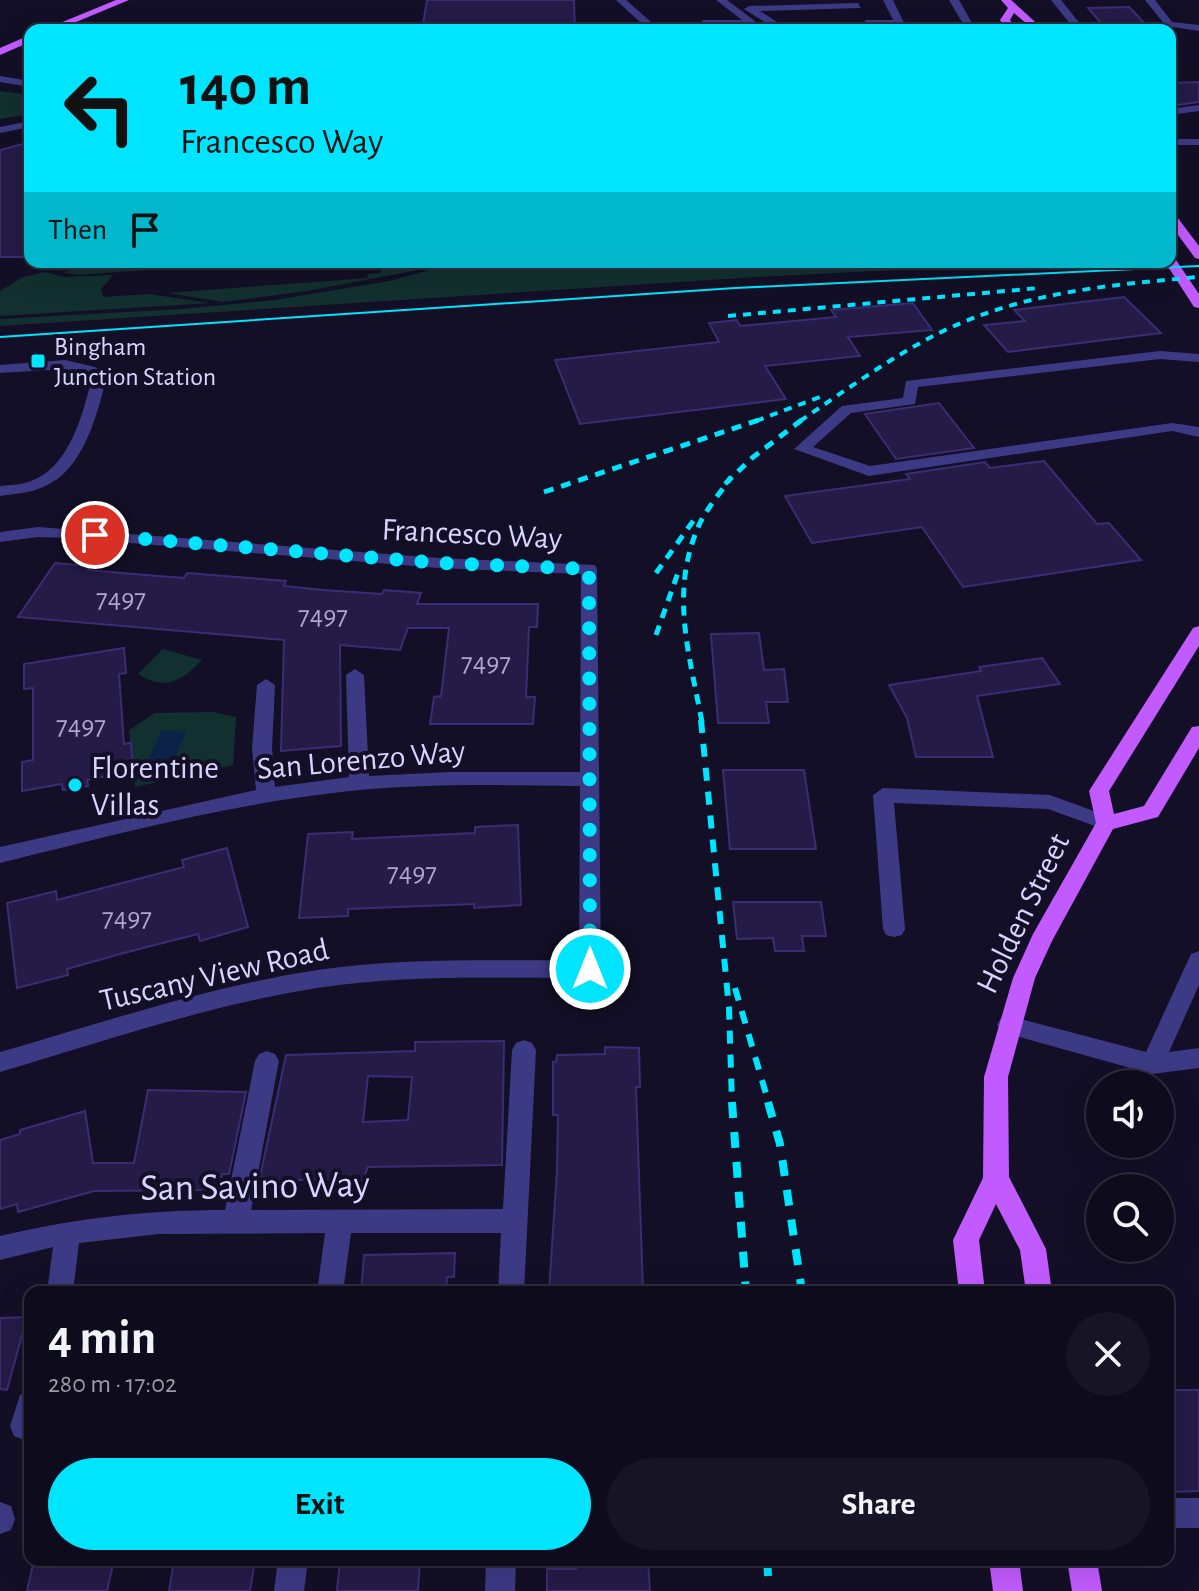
<!DOCTYPE html>
<meta charset="utf-8">
<style>
body{margin:0;font-family:"Alegreya Sans",sans-serif;background:#171425;color:#f1f3f6;height:100vh;display:flex;flex-direction:column;font-size:30px;white-space:nowrap}
*{box-sizing:border-box;margin:0}
p{font-size:26px;color:#9b9ba3}
.icon{flex:none;width:44px;height:44px;fill:none;stroke:currentColor;stroke-width:2;stroke-linecap:round;stroke-linejoin:round}
.map{position:relative;flex:1;overflow:hidden}
.side{position:absolute;left:24px;top:1286px;width:1150px;height:280px;display:flex;flex-direction:column;background:#0e0b1c;border-radius:16px;box-shadow:0 8px 32px #0002,0 0 0 2px #2e2b3b}
.side>*{flex:none}
.top-card{position:absolute;left:24px;top:24px;width:1152px;height:244px;border-radius:16px;box-shadow:0 8px 32px #0002,0 0 0 2px #2e2b3b;background:#00e5ff;color:#111;overflow:hidden}
.tools{position:absolute;left:1086px;top:1070px;display:grid;gap:16px}
.tools a{display:grid;place-items:center;width:88px;height:88px;border-radius:50%;background:#0e0b1c;box-shadow:0 8px 32px #0002,0 0 0 2px #2e2b3b;font-size:40px}
.pin{position:absolute;display:grid;place-items:center;width:68px;height:68px;color:#fff;margin:-34px;border:4px solid #fff;border-radius:50%;box-shadow:0 2px 8px #0007}
.me{position:absolute;width:88px;margin:-44px;rotate:0deg;stroke-linejoin:round;filter:drop-shadow(0 0 6px #0008)}
.turn{display:flex;align-items:center;gap:28px;height:168px;padding:0 24px;font-size:36px}
.turn .icon{width:104px;height:104px;stroke-width:2.5}
.turn b{display:block;font-size:56px;line-height:68px}
.then{display:flex;align-items:center;height:76px;padding:0 24px;background:#0003;gap:16px;font-size:30px}
.round{display:grid;place-items:center;flex:none;width:84px;height:84px;border-radius:42px;background:#171425}
.head{display:flex;align-items:center;justify-content:space-between;height:136px;padding:0 24px}
h1{font-size:48px;font-weight:700;line-height:60px}
.primary-button{display:flex;gap:16px;margin-top:auto;padding:16px 24px}
.primary-button a{flex:1;height:92px;border-radius:48px;background:#00e5ff;color:#111;font-size:32px;font-weight:700;line-height:92px;text-align:center}
.primary-button a+a{background:#171425;color:#f1f3f6}
.map>svg:first-child{display:block}
.green{fill:#12302f}
.water{fill:#0c2248}
.building{fill:#241b47;stroke:#3b2d73;stroke-width:2;fill-rule:evenodd}
.lines{fill:none;stroke-linecap:round;stroke-linejoin:round}
.minor{fill:#3d3a85;fill-rule:evenodd}
.major{fill:#c25bff;fill-rule:evenodd}
.tram{stroke:#00e5ff;stroke-width:2}
.rail-far3{stroke:#00e5ff;stroke-width:4;stroke-dasharray:8 7;stroke-linecap:butt}
.rail-far2{stroke:#00e5ff;stroke-width:5;stroke-dasharray:10 8;stroke-linecap:butt}
.rail-far1{stroke:#00e5ff;stroke-width:6;stroke-dasharray:13 11;stroke-linecap:butt}
.rail{stroke:#00e5ff;stroke-width:8;stroke-dasharray:16 14;stroke-linecap:butt}
.route{stroke:#00e5ff;stroke-width:14;stroke-dasharray:0 25.2}
.poi-dot{fill:#00e5ff;stroke:#130f26;stroke-width:3}
.labels{text-anchor:middle;stroke-width:8;stroke-linejoin:round;paint-order:stroke}
.far-poi-label{font-size:26px;fill:#d9d4ff;stroke:#130f26;text-anchor:start}
.number-label{font-size:28px;fill:#aca6d1}
.street-label{font-size:32px;fill:#d9d4ff;stroke:#130f26}
.poi-label{font-size:32px;fill:#d9d4ff;stroke:#130f26;text-anchor:start}
.near-street-label{font-size:38px;fill:#d9d4ff;stroke:#130f26}
</style>
<div class="map">
<svg width="1199" height="1591" viewBox="0 0 1199 1591">
<rect width="100%" height="100%" fill="#130f26"/>
<!-- green -->
<g class="green">
<path d="M0,91L30,95V114L0,119Z"/>
<path d="M118,262H243L172,264L148,270L78,275L61,272Z"/>
<path d="M775,262H1059L757,277L0,326V319L182,309L275,300L389,281L441,267L661,270Z"/>
<path d="M395,263L429,268L307,291L223,302L167,293L367,278L368,274L381,273V269Z"/>
<path d="M45,272L65,277L113,275L101,289L103,297L149,294L210,303L0,316V291L23,277Z"/>
<path d="M163,649L202,660C183,680 165,692 138,674Z"/>
<path d="M213,712L236,717L233,765L135,787L129,730L155,713Z"/>
</g>
<!-- water -->
<path class="water" d="M162,730L186,732L171,767L145,765Z"/>
<!-- building -->
<g class="building">
<path d="M427,0H574L575,30H422Z"/>
<path d="M1129,7L1151,30H1107L1088,8Z"/>
<path d="M1199,82V102L1170,106V83Z"/>
<path d="M30,142V257H0V150Z"/>
<path d="M1124,297L1161,333L1008,352L984,325L1025,321L1014,310Z"/>
<path d="M913,303L932,330L848,337L860,356L765,366L786,399L580,424L555,360L719,342L709,323L737,320L740,326L836,317L831,310Z"/>
<path d="M939,403L974,448L896,459L865,414Z"/>
<path d="M1044,461L1097,524L1109,523L1141,560L963,587L922,527L812,543L785,496L910,479L906,474L985,462L990,468Z"/>
<path d="M55,563L90,566L87,570L146,575L184,578L187,573L286,581L284,586L323,590L382,594L384,590L421,593L417,604H538L537,627H529L526,697H535L533,724H430L434,697L441,696L449,628H408L400,650L340,645L341,746L281,751L284,640L18,617Z"/>
<path d="M759,633L764,670L784,669L788,702H766L769,723H718L711,634Z"/>
<path d="M124,648L126,673L119,674L124,744L131,743L133,771L87,780L88,786L63,790L62,784L22,791V762L33,760V688L24,689V664Z"/>
<path d="M1042,658L1060,684L977,696L993,757H916L907,718L889,685L981,671L979,667Z"/>
<path d="M723,770H804L816,849H730Z"/>
<path d="M518,825L521,905L474,908V904L348,909V916L299,918L308,834L353,832L352,839L475,833V827Z"/>
<path d="M227,848L248,927L200,941L198,934L120,954L67,969L68,975L17,988L7,903L56,891L57,900L184,867L182,860Z"/>
<path d="M733,902H821L826,936H802L804,951H775L773,938L737,939Z"/>
<path d="M504,1041L502,1165L368,1167L363,1180H268V1178L260,1177L286,1055L415,1051V1042ZM368,1076L412,1077L408,1120L363,1122Z"/>
<path d="M605,1047L639,1048L640,1087H636L643,1292H549L557,1170L558,1115H553V1062H556L557,1055L605,1054Z"/>
<path d="M148,1090L246,1092L229,1174H222L219,1190L94,1191L18,1212L17,1204L0,1209V1140L20,1134V1130L85,1111L93,1163H134Z"/>
<path d="M455,1253L454,1277H447L446,1291L361,1292L364,1255Z"/>
<path d="M27,1317L7,1390L0,1389V1318Z"/>
<path d="M1168,1390H1199V1491L1168,1492Z"/>
<path d="M34,1560H114L107,1591H27Z"/>
<path d="M174,1560H255L250,1591H169Z"/>
<path d="M340,1560H420L418,1591H337Z"/>
<path d="M576,1560H648L650,1591H547V1569H576Z"/>
</g>
<g class="lines">
<!-- minor -->
<g class="minor">
<path d="M616,0H626L660,30L594,27L597,22H640Z"/>
<path d="M716,0H727L755,21L757,30H751L748,26L700,25L703,20H742Z"/>
<path d="M883,0H893L903,21L909,23L962,22L949,0H959L972,23L966,28L872,26L868,30H777L744,9L749,6L858,3L861,8L760,11L782,25L862,24L866,20H893Z"/>
<path d="M1051,0H1061L1085,30H1075Z"/>
<path d="M1145,0H1155L1172,22L1199,25V31L1166,26Z"/>
<path d="M0,76L30,81V87L0,82Z"/>
<path d="M1199,105V111L1170,115V109Z"/>
<path d="M30,121V127L0,133V127Z"/>
<rect x="1170" y="139" width="29" height="6"/>
<path d="M1160,351L1199,354V362L1160,359L918,387L915,404L851,413L813,447L870,466L1172,423L1199,427V437L1172,431L869,476L794,449L842,406L903,398L906,381Z"/>
<path d="M65,360L95,367L107,376C97,414 84,471 43,487C30,493 14,494 0,496V486C10,485 21,485 31,481C70,467 83,413 92,378L65,369L0,373V365Z"/>
<path d="M38,527L439,558L595,565L597,569L601,969L598,975L590,978C499,978 407,974 317,988C209,1005 105,1041 0,1072V1052C105,1022 210,986 318,970C404,957 492,961 579,960L580,786C500,785 420,783 341,792C226,805 113,835 0,863V847L256,790L252,748L257,685L266,679L275,685L272,748L275,787L349,777L346,675L355,669L364,675L369,776L450,772H580L581,574L439,568L69,538L38,537L0,542V532Z"/>
<path d="M883,788L1050,795L1113,818L1116,823L1113,828L1106,830L1048,809L894,803L905,929L902,935L894,937L886,935L883,929L873,795Z"/>
<path d="M1199,951V985L1169,1052L1199,1048V1068L1152,1074L1009,1034L1001,1032L997,1025L1001,1018L1009,1016L1146,1052L1191,954Z"/>
<path d="M524,1040L532,1043L536,1050L524,1292H498L501,1233H351L343,1292H317L325,1233L159,1234L79,1243L73,1292H47L53,1247L0,1260V1236C77,1218 147,1210 225,1210L255,1061L259,1054L267,1051L275,1054L279,1061L251,1210L503,1209L512,1050L516,1043Z"/>
<path d="M30,1391V1438L24,1440L14,1436L10,1426L20,1395Z"/>
<rect x="1168" y="1498" width="31" height="30"/>
<path d="M0,1502L11,1506L15,1519L11,1530L0,1534Z"/>
<path d="M278,1560H308L304,1591H274Z"/>
<path d="M486,1560H516L515,1591H485Z"/>
</g>
<!-- major -->
<g class="major">
<path d="M116,0H129L57,30H43Z"/>
<path d="M1001,0H1011L1044,30H1034L1014,13L1010,20L1017,30H1007L1000,20L1008,8Z"/>
<path d="M30,35V42L0,55V48Z"/>
<path d="M1170,212L1174,213L1199,246V259L1195,258L1170,224Z"/>
<path d="M1170,256L1174,257L1199,294V308L1194,307L1165,262H1170Z"/>
<path d="M1199,626V646L1109,791L1114,814L1144,806L1192,727L1199,726V748L1158,817L1113,829L1052,941L1035,978L1008,1077L1009,1177L1046,1249L1052,1292H1026L1020,1250L996,1204L979,1240L985,1292H959L953,1240L983,1178L984,1077L1013,978L1033,934L1096,823L1089,791L1193,628Z"/>
<path d="M989,1560H1019L1023,1591H993Z"/>
<path d="M1067,1560H1097L1102,1591H1072Z"/>
</g>
<!-- tram -->
<path class="tram" d="M0,337L735,288L1199,266"/>
<!-- rail-far3 -->
<g class="rail-far3">
<path d="M728,316L1039,288"/>
<path d="M756,421L820,397"/>
<path d="M800,421C851,387 904,347 961,323C1036,291 1118,284 1199,277"/>
</g>
<!-- rail-far2 -->
<g class="rail-far2">
<path d="M725,484L752,458L803,419"/>
<path d="M544,492L762,419"/>
<path d="M656,573L696,517"/>
<path d="M656,635L680,567"/>
<path d="M702,722C689,653 669,590 700,523C708,507 721,492 731,477"/>
</g>
<!-- rail-far1 -->
<g class="rail-far1">
<path d="M701,720L729,1008L732,1104"/>
<path d="M735,988L769,1104"/>
</g>
<!-- rail -->
<g class="rail">
<path d="M732,1102L746,1292"/>
<path d="M768,1102L780,1144L802,1292"/>
<path d="M767,1560L769,1590"/>
</g>
</g>
<g class="lines">
<!-- route -->
<path class="route" d="M95,535L439,563L589,569L590,969"/>
</g>
<!-- markers -->
<g class="poi-dot">
<rect x="30" y="353" width="16" height="16" rx="4"/>
<circle cx="75" cy="785" r="8"/>
</g>
<g class="labels">
<!-- far-poi labels -->
<g class="far-poi-label">
<text x="54" y="355">Bingham<tspan x="54" dy="30">Junction Station</tspan></text>
</g>
<!-- number labels -->
<g class="number-label">
<text x="121" y="607">7497</text>
<text x="323" y="624">7497</text>
<text x="486" y="671">7497</text>
<text x="81" y="734">7497</text>
<text x="412" y="881">7497</text>
<text x="127" y="926">7497</text>
</g>
<!-- street labels -->
<g class="street-label">
<text transform="translate(472 533) rotate(3)" y="11">Francesco Way</text>
<text transform="translate(361 759) rotate(-5)" y="11">San Lorenzo Way</text>
<text transform="translate(1022 913) rotate(-64)" y="11">Holden Street</text>
<text transform="translate(214 974) rotate(-13)" y="11">Tuscany View Road</text>
</g>
<!-- poi labels -->
<g class="poi-label">
<text x="91" y="778">Florentine<tspan x="91" dy="37">Villas</tspan></text>
</g>
<!-- near-street labels -->
<g class="near-street-label">
<text transform="translate(255 1185) rotate(-1)" y="13">San Savino Way</text>
</g>
</g>
</svg>
<div class="tools">
<a><svg class="icon" aria-label="sound" viewBox="0 0 24 24"><path d="M4 9h4l5-4v14l-5-4H4zM17 9q2 3 0 6"/></svg></a>
<a><svg class="icon" aria-label="search" viewBox="0 0 24 24"><circle cx="10" cy="10" r="6"/><path d="M15 15l6 6"/></svg></a>
</div>
<div class="pin" style="left:95px;top:535px;background:#d93025"><svg class="icon" aria-label="arrive" viewBox="0 0 24 24"><path d="M6 21V4h12l-3 4 3 4H6"/></svg></div>
<svg class="me" style="left:590px;top:969px" viewBox="-20 -20 40 40"><circle r="17" fill="#00e5ff" stroke="#fff" stroke-width="3"/><path d="M0-11L8 9 0 5-8 9z" fill="#fff"/></svg>
<div class="top-card">
<div class="turn"><svg class="icon" aria-label="left" viewBox="0 0 24 24"><path d="M17 20v-9H6M10 6l-5 5 5 5"/></svg><div><b>140 m</b>Francesco Way</div></div>
<div class="then">Then<svg class="icon" aria-label="arrive" viewBox="0 0 24 24"><path d="M6 21V4h12l-3 4 3 4H6"/></svg></div>
</div>
<section class="side">
<div class="head"><div><h1>4 min</h1><p>280 m · 17:02</p></div><a class="round"><svg class="icon" aria-label="close" viewBox="0 0 24 24"><path d="M6 6l12 12M18 6L6 18"/></svg></a></div>
<div class="primary-button"><a>Exit</a><a>Share</a></div>
</section>
</div>
